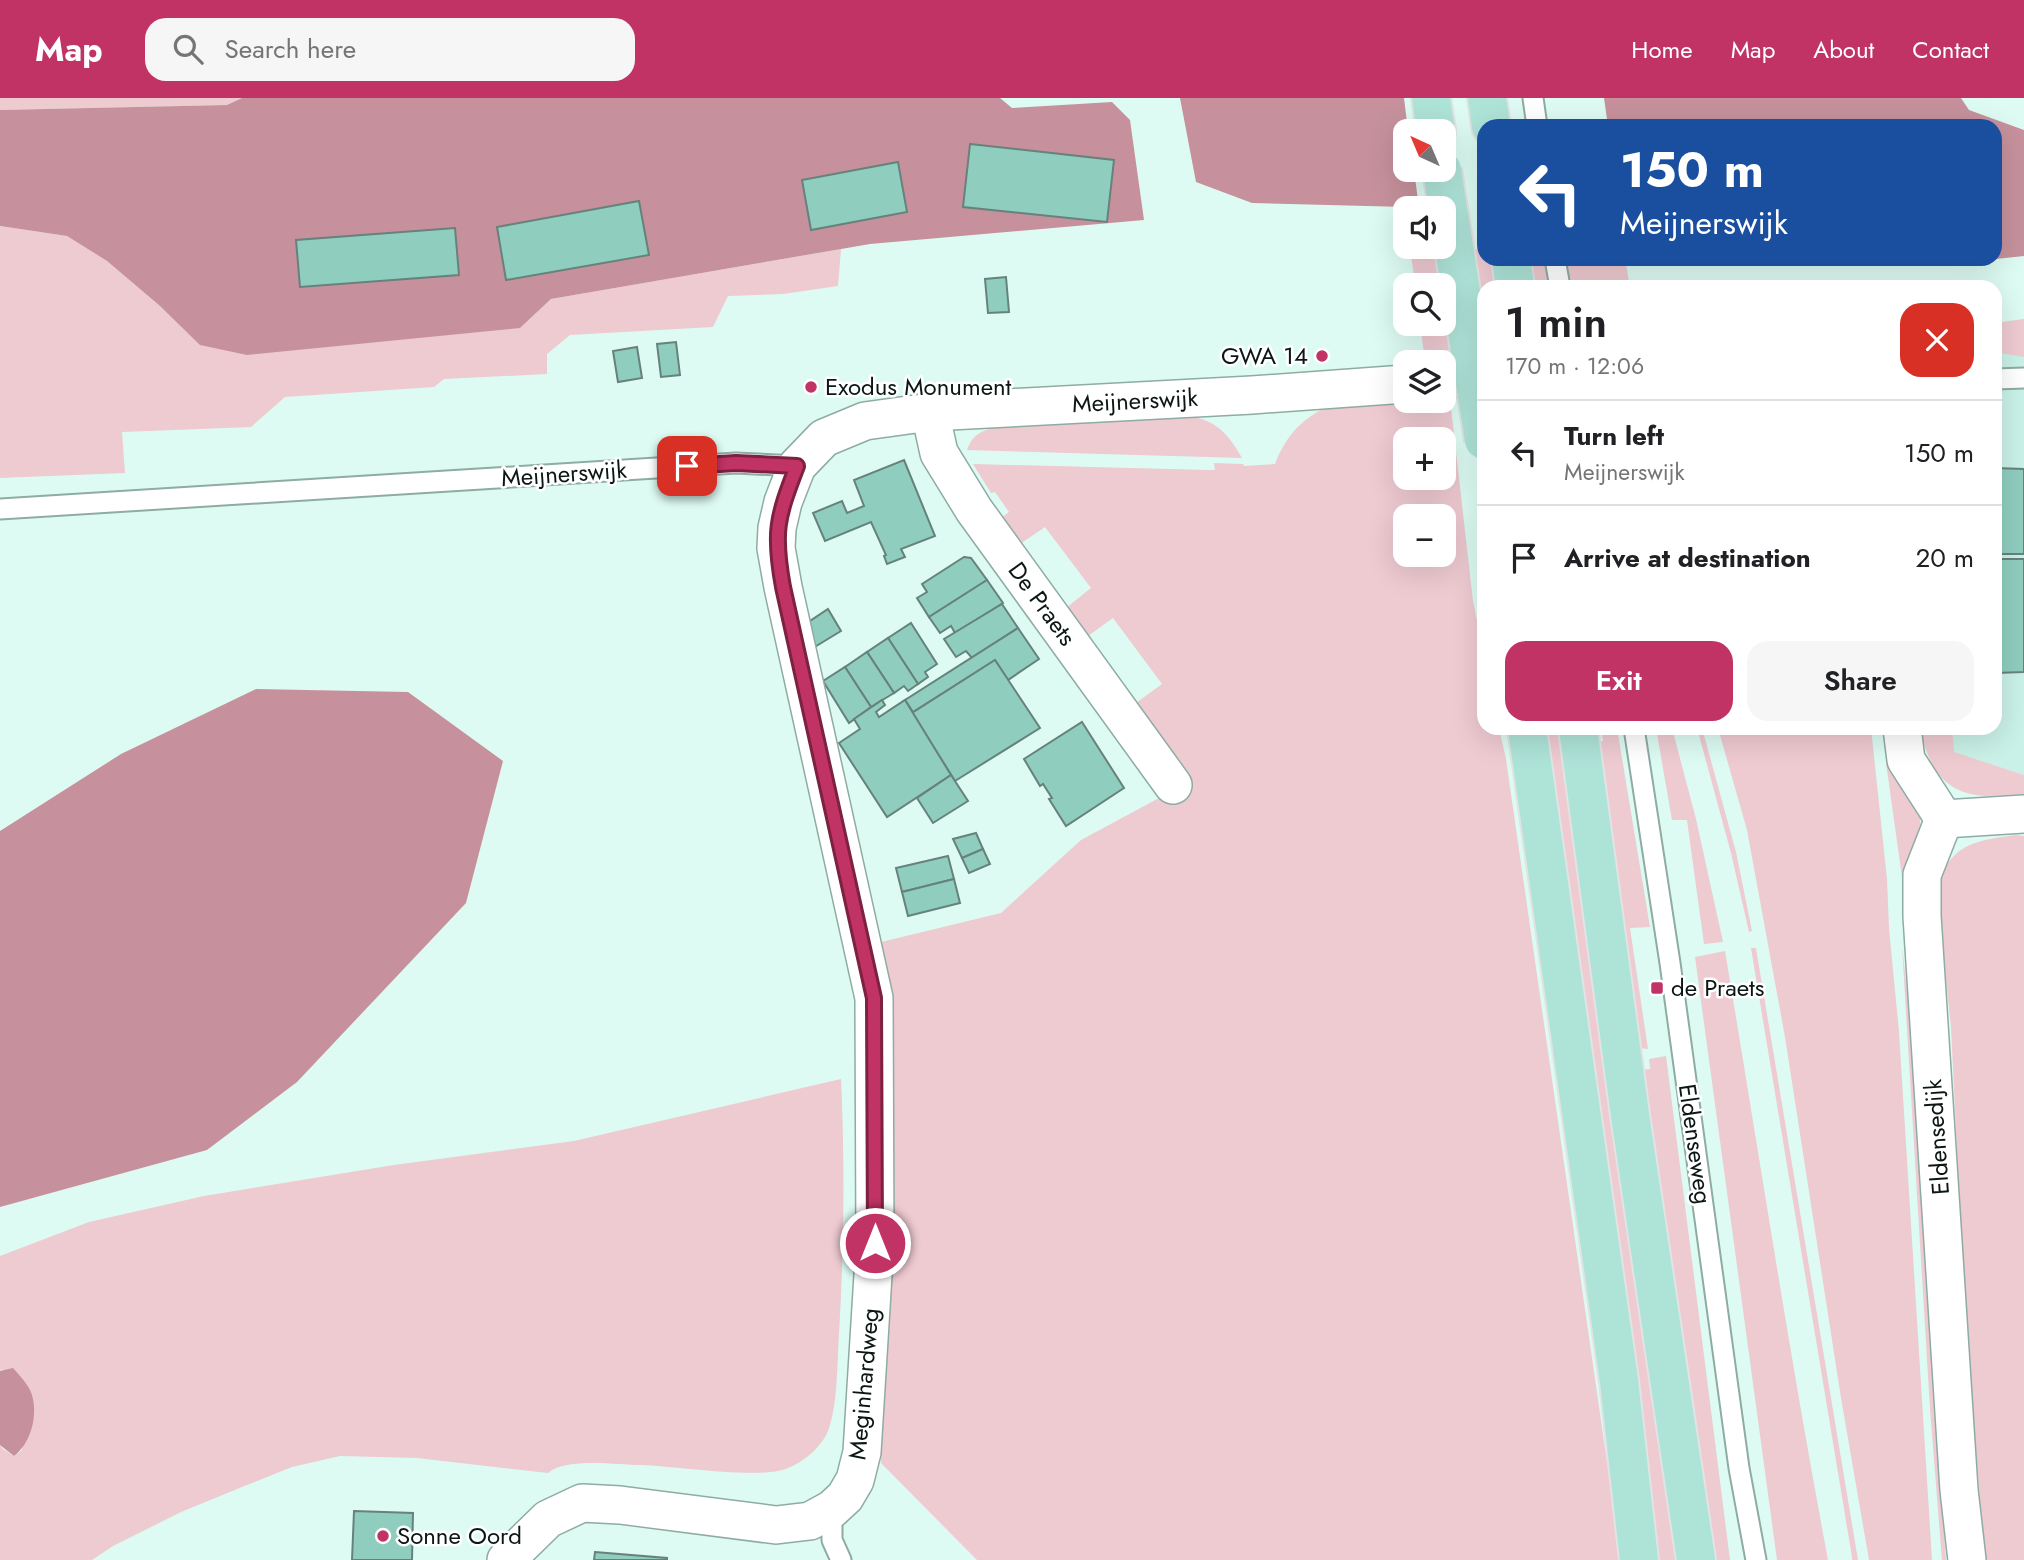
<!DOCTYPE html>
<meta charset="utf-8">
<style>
body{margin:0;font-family:Jost,sans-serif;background:#f6f6f6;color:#202124;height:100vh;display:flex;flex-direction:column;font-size:26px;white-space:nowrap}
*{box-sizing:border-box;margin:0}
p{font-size:23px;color:#757577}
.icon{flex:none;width:38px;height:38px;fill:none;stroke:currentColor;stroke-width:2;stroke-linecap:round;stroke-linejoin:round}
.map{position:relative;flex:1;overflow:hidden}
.details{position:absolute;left:1477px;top:182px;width:525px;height:455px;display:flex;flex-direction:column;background:#fff;border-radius:21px;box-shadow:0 7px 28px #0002}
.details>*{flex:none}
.hud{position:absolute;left:1477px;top:21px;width:525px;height:147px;border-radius:21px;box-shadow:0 7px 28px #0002;background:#1a4fa0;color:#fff;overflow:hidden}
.needle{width:46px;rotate:316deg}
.tools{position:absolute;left:1393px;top:21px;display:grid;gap:14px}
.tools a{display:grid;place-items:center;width:63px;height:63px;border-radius:14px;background:#fff;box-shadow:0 7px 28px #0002;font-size:35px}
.pin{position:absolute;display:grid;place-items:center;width:60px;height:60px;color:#fff;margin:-30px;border-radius:14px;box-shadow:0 4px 10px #0006}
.me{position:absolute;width:77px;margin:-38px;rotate:0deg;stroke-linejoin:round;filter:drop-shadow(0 0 5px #0008)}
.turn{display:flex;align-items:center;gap:24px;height:147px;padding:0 28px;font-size:32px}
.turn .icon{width:91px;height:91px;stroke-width:2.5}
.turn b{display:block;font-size:49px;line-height:60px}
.round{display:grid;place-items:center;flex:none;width:74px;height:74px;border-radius:21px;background:#f6f6f6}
.overview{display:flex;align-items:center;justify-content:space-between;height:119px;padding:0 28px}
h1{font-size:42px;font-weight:600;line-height:52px}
.cta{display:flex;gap:14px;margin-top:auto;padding:14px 28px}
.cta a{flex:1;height:80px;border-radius:21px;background:#c03364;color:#fff;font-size:28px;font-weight:600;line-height:80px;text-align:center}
.cta a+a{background:#f6f6f6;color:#202124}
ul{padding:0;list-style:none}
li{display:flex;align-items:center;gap:21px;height:105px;padding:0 28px;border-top:2px solid #e0e0e0}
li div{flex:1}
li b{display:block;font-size:26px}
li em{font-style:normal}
header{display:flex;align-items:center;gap:42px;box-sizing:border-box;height:98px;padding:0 35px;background:#c03364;color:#fff}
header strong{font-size:33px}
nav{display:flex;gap:38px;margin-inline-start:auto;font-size:24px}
.search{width:490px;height:63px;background:#f6f6f6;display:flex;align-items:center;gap:18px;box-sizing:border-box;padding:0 24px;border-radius:21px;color:#757577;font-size:26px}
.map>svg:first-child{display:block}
.built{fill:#c9f1e7}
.green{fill:#eecad1;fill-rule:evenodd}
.water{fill:#c6919c;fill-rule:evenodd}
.pier{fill:#ddfbf3}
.building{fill:#8fcdbf;stroke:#66827b;stroke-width:2}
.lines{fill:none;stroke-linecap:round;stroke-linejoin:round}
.lane-casing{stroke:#8eaba4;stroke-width:23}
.street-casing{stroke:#8eaba4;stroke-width:40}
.primary-casing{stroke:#e2e3e3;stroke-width:42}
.lane{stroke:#fff;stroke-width:19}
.street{stroke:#fff;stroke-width:37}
.primary{stroke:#aee3d8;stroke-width:38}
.primary-bridge-casing{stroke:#e2e3e3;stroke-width:42;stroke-linecap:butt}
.primary-bridge{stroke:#aee3d8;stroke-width:38}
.route-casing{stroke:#7d2141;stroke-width:18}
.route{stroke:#c03364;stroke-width:12}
.poi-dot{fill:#c03364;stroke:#fff;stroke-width:2.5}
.labels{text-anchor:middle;stroke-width:5;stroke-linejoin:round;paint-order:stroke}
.poi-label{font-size:24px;fill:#0c1715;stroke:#fff;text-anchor:start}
.street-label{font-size:24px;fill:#0c1715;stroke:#fff}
</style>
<header>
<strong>Map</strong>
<div class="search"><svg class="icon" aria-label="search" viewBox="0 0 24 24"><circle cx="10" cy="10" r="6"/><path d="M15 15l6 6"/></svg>Search here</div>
<nav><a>Home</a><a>Map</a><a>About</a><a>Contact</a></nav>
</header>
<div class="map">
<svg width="2024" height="1462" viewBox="0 0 2024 1462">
<rect width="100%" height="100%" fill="#ddfbf3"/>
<!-- built -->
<path class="built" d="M2024,221V677L1953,654L1952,630H1995V225Z"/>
<!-- green -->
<g class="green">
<path d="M0,0H242L227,7L0,12Z"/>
<path d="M0,128L67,138L107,163L160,208L200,246L520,230L551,201L841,151L838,188L783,196L728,198L713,229L570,237L547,256V276L444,281L434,289L285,299L251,329L122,334L125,375L0,380Z"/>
<path d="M1410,149L1484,152V161H1625L1630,189H1484V248L1424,255L1420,226H1444V187H1415Z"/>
<path d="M2024,221V259L1995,254V225Z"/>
<path d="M1444,301H1450L1473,503L1484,557V630H1499L1506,661L1621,1462H977L881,1365L891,1094L873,846L1001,815L1081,742L1159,700L1190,676L1136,605L1162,586L1113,520L1088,538L1066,510L1091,490L1045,429L1020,446L1001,420L1009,414L995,394L991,395L973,366L1209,372H1215L1214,365L1243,366L1244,368L1275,366C1285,340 1300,322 1325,310ZM1405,341H1444V380H1405ZM1405,418H1444V457H1405Z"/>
<path d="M1181,317C1213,320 1226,332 1242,360L967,352C973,334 986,331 1002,328Z"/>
<path d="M1540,630H1557L1681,1462H1656Z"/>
<path d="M1601,630H1617L1650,829L1630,830L1648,951L1640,950L1596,645L1603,643Z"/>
<path d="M1656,630H1672L1696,721L1723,844L1704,846L1687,722H1672Z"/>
<path d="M1697,630H1702L1736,754L1752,833L1749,834L1731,755Z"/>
<path d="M1718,630H1871L1887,781L1889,830L1899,934L1932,1462H1869L1841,1300L1785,939L1747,732Z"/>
<path d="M1920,630H1952L1954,654L2024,677V697C2011,696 1998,698 1986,698C1942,696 1928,667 1920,630Z"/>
<path d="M1886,665L1920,720L1921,732L1902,779Z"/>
<path d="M2016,737L2024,738V1462H1985L1965,1222L1951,929L1937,796C1947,747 1971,743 2016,737Z"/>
<path d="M1902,848L1914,954L1925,1172L1946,1462H1942L1930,1311Z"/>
<path d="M1751,850H1756L1858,1462H1852V1459Z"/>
<path d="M1725,853C1759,1056 1790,1260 1828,1462H1777L1695,859Z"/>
<path d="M1666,958L1730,1462H1716L1642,972L1650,971L1649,961Z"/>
<path d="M841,981C845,1066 844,1151 839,1236C837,1265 838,1303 829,1330C824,1347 804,1364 788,1370C763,1382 675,1368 641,1367C616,1367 567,1359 548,1375L417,1360L340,1358L292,1369L242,1389L181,1414L113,1448L92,1462H0V1347L3,1351L14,1358L22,1352L2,1271L0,1273V1158L89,1124L204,1098L394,1067L574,1043Z"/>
</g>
<!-- water -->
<g class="water">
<path d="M242,0H1000L1012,10L1112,4L1130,22L1144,122L870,146L551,201L520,230L247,257L200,247L160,208L107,163L67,138L0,128V12L227,7Z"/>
<path d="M1180,0H1961L1969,12L2024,32V158L1968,164L1870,161H1995V28H1484L1444,110L1252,105L1196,84ZM1405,33H1444V72H1405Z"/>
<path d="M256,591L408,594L503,663L466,805L297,984L207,1052L0,1109V733L121,656Z"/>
<path d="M13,1270C20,1278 29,1287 32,1297C38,1318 31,1345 14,1358L0,1347V1273Z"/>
</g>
<!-- pier -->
<path class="pier" d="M1404,0H1604L1608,28H1484V121L1444,118V110H1419L1414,72H1444V33H1408Z"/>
<!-- building -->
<g class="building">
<path d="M1735,22L1805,28H1734Z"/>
<path d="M970,46L1114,62L1107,124L963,109Z"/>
<path d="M898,64L907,114L811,132L802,82Z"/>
<path d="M639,103L649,157L506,182L497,129Z"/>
<path d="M455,130L459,177L300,189L296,142Z"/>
<path d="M1006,179L1009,214L988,215L985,181Z"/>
<path d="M676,244L680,277L661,279L657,246Z"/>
<path d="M637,249L642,280L618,284L613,253Z"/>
<path d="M904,362L935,438L901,451L905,459L887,466L884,458L886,457L871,424L825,443L813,415L842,403L847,415L864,408L854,382Z"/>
<path d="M1995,370L2024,371V456H1995Z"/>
<path d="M964,459L971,460L987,482L929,519L917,500L927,494L922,486Z"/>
<path d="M1995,461H2024V574L1995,575Z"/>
<path d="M987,482L1003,505L955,535L951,528L940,535L929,519Z"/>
<path d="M1002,506L1018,530L972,560L966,553L956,559L944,541Z"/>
<path d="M828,511L841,533L813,550L807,525Z"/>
<path d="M911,525L937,566L925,574L928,579L918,586L888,540Z"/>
<path d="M1018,530L1039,561L1008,582L995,562L913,614L905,602Z"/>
<path d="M888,540L918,586L908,593L904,588L894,595L867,554Z"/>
<path d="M867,554L894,595L871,609L845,569Z"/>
<path d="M995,562L1040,630L955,683L912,615Z"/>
<path d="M845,569L871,609L849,625L823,583Z"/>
<path d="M882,602L885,607L876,614L879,619L905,602L951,677L887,719L839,645L860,631L854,621Z"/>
<path d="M1082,624L1124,690L1066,728L1049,701L1052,700L1043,686L1040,688L1024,661Z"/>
<path d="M951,677L968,703L933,725L917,700Z"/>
<path d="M976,735L983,751L962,760L953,741Z"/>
<path d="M983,751L990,766L969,775L962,760Z"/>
<path d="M948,758L954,781L902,794L896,770Z"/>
<path d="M954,781L960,805L908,818L902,794Z"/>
<path d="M354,1413L413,1415L412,1462H352Z"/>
<path d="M595,1454L667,1460V1462H594Z"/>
</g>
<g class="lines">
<defs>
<g id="lane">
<path d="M1533,0L1537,28"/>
<path d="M1555,161L1560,189"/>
<path d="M1995,281L2024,280"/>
<path d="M0,411L736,365L797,368"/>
<path d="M1634,630L1670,865L1739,1370L1756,1462"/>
<path d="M832,1411V1442L841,1462"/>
</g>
<g id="street">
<path d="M1444,282L1484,277"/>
<path d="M930,314L939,355L974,412L1173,687"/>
<path d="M1902,630L1906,662L1944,721"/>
<path d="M1944,721L1922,777V818L1959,1392L1967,1462"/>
<path d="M1944,721L2024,716"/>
<path d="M506,1462L548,1421L582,1405L620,1407L776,1427L810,1423L832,1411L845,1399L855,1382L862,1354L875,1145L874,900L783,489L776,450L777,430L783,404L797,368L824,340L865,323L930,314L1252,297L1405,286"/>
</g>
<g id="primary">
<path d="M1431,0L1436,33"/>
<path d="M1487,0L1491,28"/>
<path d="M1511,161L1515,189"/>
<path d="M1527,630L1619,1283L1639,1462"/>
<path d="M1578,630L1630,1017L1696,1462"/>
</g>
</defs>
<!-- lane casing -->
<use href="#lane" class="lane-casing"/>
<!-- street casing -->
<use href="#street" class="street-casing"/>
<!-- primary casing -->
<use href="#primary" class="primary-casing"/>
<!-- lane -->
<use href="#lane" class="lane"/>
<!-- street -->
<use href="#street" class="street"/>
<!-- primary -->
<use href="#primary" class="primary"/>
<defs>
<path id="primary-bridge" d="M1442,72L1484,342"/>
</defs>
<!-- primary-bridge casing -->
<use href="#primary-bridge" class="primary-bridge-casing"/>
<!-- primary-bridge -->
<use href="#primary-bridge" class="primary-bridge"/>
</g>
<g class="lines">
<defs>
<path id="route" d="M687,368L736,365L797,368C777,420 773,434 783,489L874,900L875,1145"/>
</defs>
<!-- route casing -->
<use href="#route" class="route-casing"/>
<!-- route -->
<use href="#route" class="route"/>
</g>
<!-- markers -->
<g class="poi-dot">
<circle cx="1322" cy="258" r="7"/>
<circle cx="811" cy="289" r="7"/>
<rect x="1650" y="883" width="14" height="14" rx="3.5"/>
<circle cx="383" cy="1438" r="7"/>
</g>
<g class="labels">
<!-- poi labels -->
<g class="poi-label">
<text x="1308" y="266" text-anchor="end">GWA 14</text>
<text x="825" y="297">Exodus Monument</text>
<text x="1671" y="898">de Praets</text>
<text x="397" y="1446">Sonne Oord</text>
</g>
<!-- street labels -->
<g class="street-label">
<text transform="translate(1135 303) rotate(-3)" y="8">Meijnerswijk</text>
<text transform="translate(564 376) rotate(-4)" y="8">Meijnerswijk</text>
<text transform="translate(1042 506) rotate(54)" y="8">De Praets</text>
<text transform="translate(1937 1039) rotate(-94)" y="8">Eldensedijk</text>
<text transform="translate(1695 1046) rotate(82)" y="8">Eldenseweg</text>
<text transform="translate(864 1286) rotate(-85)" y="8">Meginhardweg</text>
</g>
</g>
</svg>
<div class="tools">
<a><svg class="needle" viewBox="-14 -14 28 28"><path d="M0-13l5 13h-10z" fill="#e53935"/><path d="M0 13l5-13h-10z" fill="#757577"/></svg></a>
<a><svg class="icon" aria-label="sound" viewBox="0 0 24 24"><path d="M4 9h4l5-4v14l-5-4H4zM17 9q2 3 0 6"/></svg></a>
<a><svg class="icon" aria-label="search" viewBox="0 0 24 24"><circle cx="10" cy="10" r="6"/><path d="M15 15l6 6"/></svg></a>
<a><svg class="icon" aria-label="layers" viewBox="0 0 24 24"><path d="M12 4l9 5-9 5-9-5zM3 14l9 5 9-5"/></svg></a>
<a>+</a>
<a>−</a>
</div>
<div class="pin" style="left:687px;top:368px;background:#d93025"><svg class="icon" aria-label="arrive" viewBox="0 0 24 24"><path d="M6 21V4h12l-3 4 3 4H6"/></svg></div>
<svg class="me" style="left:875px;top:1145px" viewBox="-20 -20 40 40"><circle r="17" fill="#c03364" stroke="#fff" stroke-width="3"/><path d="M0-11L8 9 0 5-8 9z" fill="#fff"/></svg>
<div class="hud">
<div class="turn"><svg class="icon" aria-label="left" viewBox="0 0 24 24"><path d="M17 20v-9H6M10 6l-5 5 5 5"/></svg><div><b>150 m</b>Meijnerswijk</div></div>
</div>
<section class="details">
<div class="overview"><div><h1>1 min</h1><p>170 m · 12:06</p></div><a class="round" style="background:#d93025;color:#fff"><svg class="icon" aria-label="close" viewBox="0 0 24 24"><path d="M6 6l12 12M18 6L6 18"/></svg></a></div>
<ul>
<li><svg class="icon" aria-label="left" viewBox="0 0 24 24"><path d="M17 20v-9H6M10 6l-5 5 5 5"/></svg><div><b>Turn left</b><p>Meijnerswijk</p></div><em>150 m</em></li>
<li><svg class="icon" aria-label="arrive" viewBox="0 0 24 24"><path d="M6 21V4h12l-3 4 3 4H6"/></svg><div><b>Arrive at destination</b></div><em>20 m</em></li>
</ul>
<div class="cta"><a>Exit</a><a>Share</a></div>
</section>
</div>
